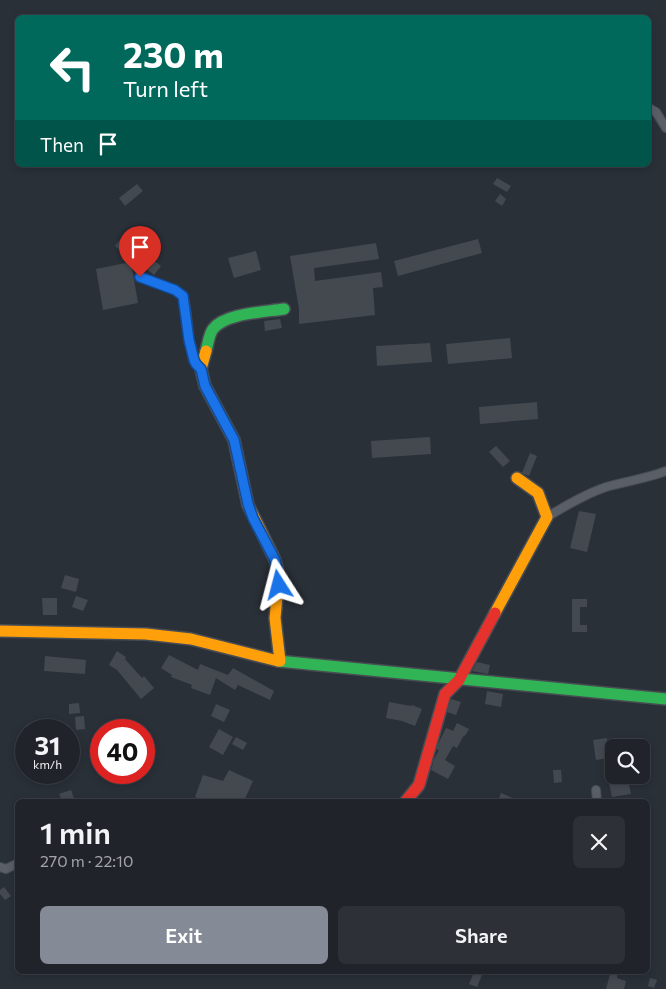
<!DOCTYPE html>
<meta charset="utf-8">
<style>
body{margin:0;font-family:Commissioner,sans-serif;background:#2d3036;color:#f1f3f6;height:100vh;display:flex;flex-direction:column;font-size:19px;white-space:nowrap}
*{box-sizing:border-box;margin:0}
p{font-size:16px;color:#a2a4a8}
.icon{flex:none;width:28px;height:28px;fill:none;stroke:currentColor;stroke-width:2;stroke-linecap:round;stroke-linejoin:round}
.map{position:relative;flex:1;overflow:hidden}
.drawer{position:absolute;left:15px;top:799px;width:635px;height:175px;display:flex;flex-direction:column;background:#20242a;border-radius:8px;box-shadow:0 2px 8px #0003,0 0 0 1px #3d4147}
.drawer>*{flex:none}
.guide{position:absolute;left:15px;top:15px;width:636px;height:152px;border-radius:8px;box-shadow:0 2px 8px #0003,0 0 0 1px #3d4147;background:#00695c;color:#fff;overflow:hidden}
.fabs{position:absolute;left:605px;top:739px;display:grid;gap:10px}
.fabs a{display:grid;place-items:center;width:45px;height:45px;border-radius:8px;background:#20242a;box-shadow:0 2px 8px #0003,0 0 0 1px #3d4147;font-size:25px}
.speed{position:absolute;left:15px;top:719px;display:flex;gap:10px;font-size:25px;font-weight:700;text-align:center}
.speed>*{display:grid;place-content:center;width:65px;height:65px;border-radius:50%;background:#20242a;box-shadow:0 2px 8px #0003,0 0 0 1px #3d4147;line-height:1}
.speed small{font-size:12px;font-weight:400}
.speed .limit{border:8px solid #d22;background:#fff;color:#111}
.pin{position:absolute;display:grid;place-items:center;width:42px;height:42px;color:#fff;margin:-51px -21px;border-radius:50% 50% 50% 0;rotate:-45deg;box-shadow:0 0 5px #0007}
.pin .icon{rotate:45deg}
.me{position:absolute;width:55px;margin:-28px;rotate:351deg;stroke-linejoin:round;filter:drop-shadow(0 0 4px #0008)}
.turn{display:flex;align-items:center;gap:18px;height:105px;padding:0 25px;font-size:22px}
.turn .icon{width:65px;height:65px;stroke-width:2.5}
.turn b{display:block;font-size:35px;line-height:42px}
.then{display:flex;align-items:center;height:48px;padding:0 25px;background:#0003;gap:10px;font-size:19px}
.round{display:grid;place-items:center;flex:none;width:52px;height:52px;border-radius:8px;background:#2d3036}
.headline{display:flex;align-items:center;justify-content:space-between;height:85px;padding:0 25px}
h1{font-size:30px;font-weight:600;line-height:38px}
.action{display:flex;gap:10px;margin-top:auto;padding:10px 25px}
.action a{flex:1;height:58px;border-radius:8px;background:#848b96;color:#fff;font-size:20px;font-weight:600;line-height:58px;text-align:center}
.action a+a{background:#2d3036;color:#f1f3f6}
.map>svg:first-child{display:block}
.building{fill:#444950}
.lines{fill:none;stroke-linecap:round;stroke-linejoin:round}
.street-casing{stroke:#484c53;stroke-width:10}
.fast-casing{stroke:#484c53;stroke-width:14}
.slow-casing{stroke:#484c53;stroke-width:14}
.jam-casing{stroke:#484c53;stroke-width:14}
.street{stroke:#5a5e66;stroke-width:8}
.fast{stroke:#30b455;stroke-width:11}
.slow{stroke:#ff9f0a;stroke-width:11}
.jam{stroke:#e5322d;stroke-width:11}
.route-casing{stroke:#114b97;stroke-width:12}
.route{stroke:#1a73e8;stroke-width:9}
</style>
<div class="map">
<svg width="666" height="989" viewBox="0 0 666 989">
<rect width="100%" height="100%" fill="#2a3038"/>
<!-- building -->
<g class="building">
<path d="M497,178L511,186L507,192L493,184Z"/>
<path d="M137,184L143,191L125,206L119,198Z"/>
<path d="M500,194L506,199L502,206L495,201Z"/>
<path d="M125,233L143,247L140,250L161,266L154,275L130,255V259L115,246Z"/>
<path d="M478,239L482,253L398,276L394,261Z"/>
<path d="M376,243L379,259L314,268L315,281L381,272L383,287L373,288L375,315L299,324V309L290,256Z"/>
<path d="M256,251L261,270L234,278L228,258Z"/>
<path d="M131,262L138,303L103,310L96,269Z"/>
<path d="M280,319L282,328L265,331L264,321Z"/>
<path d="M510,338L512,358L448,364L446,344Z"/>
<path d="M430,343L432,362L377,366L376,346Z"/>
<path d="M537,402L538,419L480,424L479,407Z"/>
<path d="M430,437L431,454L372,458L371,441Z"/>
<path d="M496,446L510,461L503,467L489,452Z"/>
<path d="M530,453L537,456L529,476L522,473Z"/>
<path d="M579,511L596,514L587,552L570,548Z"/>
<path d="M65,575L79,579L76,592L61,588Z"/>
<path d="M76,596L88,600L83,611L72,607Z"/>
<path d="M42,598H57V615H43Z"/>
<path d="M572,599H587V607H580V625H587V632H572Z"/>
<path d="M117,651L126,657L125,659L142,678L144,676L154,688L141,699L117,670L109,665Z"/>
<path d="M169,655L198,670L200,664L228,675L233,668L274,691L270,700L238,685L235,690L216,678L210,695L191,688L192,685L171,677L172,675L161,668Z"/>
<path d="M45,656L86,660L85,674L44,671Z"/>
<path d="M477,662L490,665L488,674L472,671Z"/>
<path d="M487,691L503,694L501,707L485,704Z"/>
<path d="M451,699L461,702L456,715L447,712Z"/>
<path d="M389,702L411,706L412,705L422,709L415,726L402,721L386,718Z"/>
<path d="M79,703L80,713L69,714V704Z"/>
<path d="M216,704L230,710L224,722L211,716Z"/>
<path d="M84,716L85,729L76,730L75,717Z"/>
<path d="M457,723L469,729L465,736L464,735L457,748L453,746L445,760L455,766L448,779L431,770L434,759L439,750L436,749L437,746L446,728L453,731Z"/>
<path d="M219,729L233,737L223,755L209,747Z"/>
<path d="M236,737L247,743L243,750L232,744Z"/>
<path d="M607,738L609,758L596,760L593,740Z"/>
<path d="M229,770L253,781L244,801H207L195,797L203,775L223,781Z"/>
<path d="M553,770H561L562,782L554,783Z"/>
<path d="M628,780L631,794L612,797L609,783Z"/>
<path d="M71,790L75,801H62L59,794Z"/>
<path d="M501,793L520,801H498Z"/>
<path d="M4,887L11,896L5,900L0,894V890Z"/>
<path d="M611,971H618L617,978L626,981L624,989H606Z"/>
<path d="M474,972L482,975L477,987L469,984Z"/>
<path d="M650,978L657,980L654,988L648,986Z"/>
</g>
<g class="lines">
<defs>
<g id="street">
<path d="M649,108L656,112L666,128"/>
<path d="M140,277L175,290L183,295C191,316 184,354 201,369"/>
<path d="M547,517C565,506 585,494 606,487C626,481 646,479 666,471"/>
<path d="M596,790L597,801"/>
<path d="M0,867L6,869L18,863"/>
</g>
<g id="fast">
<path d="M206,351C208,344 209,334 213,329C225,313 265,312 284,309"/>
<path d="M278,661L666,699"/>
</g>
<g id="slow">
<path d="M206,351L201,369L205,386L234,440L248,505L275,560L279,575L275,618L280,661"/>
<path d="M495,613L547,517L538,493L517,478"/>
<path d="M0,631L146,634L191,639L278,661"/>
</g>
<path id="jam" d="M406,801L419,785L445,694L459,680L495,613"/>
</defs>
<!-- street casing -->
<use href="#street" class="street-casing"/>
<!-- fast casing -->
<use href="#fast" class="fast-casing"/>
<!-- slow casing -->
<use href="#slow" class="slow-casing"/>
<!-- jam casing -->
<use href="#jam" class="jam-casing"/>
<!-- street -->
<use href="#street" class="street"/>
<!-- fast -->
<use href="#fast" class="fast"/>
<!-- slow -->
<use href="#slow" class="slow"/>
<!-- jam -->
<use href="#jam" class="jam"/>
</g>
<g class="lines">
<defs>
<path id="route" d="M140,277L175,290L183,296L189,340L194,360L196,364L201,369L205,386L234,440L248,504L253,518L275,560L279,575V585"/>
</defs>
<!-- route casing -->
<use href="#route" class="route-casing"/>
<!-- route -->
<use href="#route" class="route"/>
</g>
</svg>
<div class="fabs">
<a><svg class="icon" aria-label="search" viewBox="0 0 24 24"><circle cx="10" cy="10" r="6"/><path d="M15 15l6 6"/></svg></a>
</div>
<div class="speed"><div>31<small>km/h</small></div><div class="limit">40</div></div>
<div class="pin" style="left:140px;top:277px;background:#d93025"><svg class="icon" aria-label="arrive" viewBox="0 0 24 24"><path d="M6 21V4h12l-3 4 3 4H6"/></svg></div>
<svg class="me" style="left:279px;top:585px" viewBox="-20 -20 40 40"><path d="M0-17L14 15 0 8-14 15z" fill="#1a73e8" stroke="#fff" stroke-width="4"/></svg>
<div class="guide">
<div class="turn"><svg class="icon" aria-label="left" viewBox="0 0 24 24"><path d="M17 20v-9H6M10 6l-5 5 5 5"/></svg><div><b>230 m</b>Turn left</div></div>
<div class="then">Then<svg class="icon" aria-label="arrive" viewBox="0 0 24 24"><path d="M6 21V4h12l-3 4 3 4H6"/></svg></div>
</div>
<section class="drawer">
<div class="headline"><div><h1>1 min</h1><p>270 m · 22:10</p></div><a class="round"><svg class="icon" aria-label="close" viewBox="0 0 24 24"><path d="M6 6l12 12M18 6L6 18"/></svg></a></div>
<div class="action"><a>Exit</a><a>Share</a></div>
</section>
</div>
